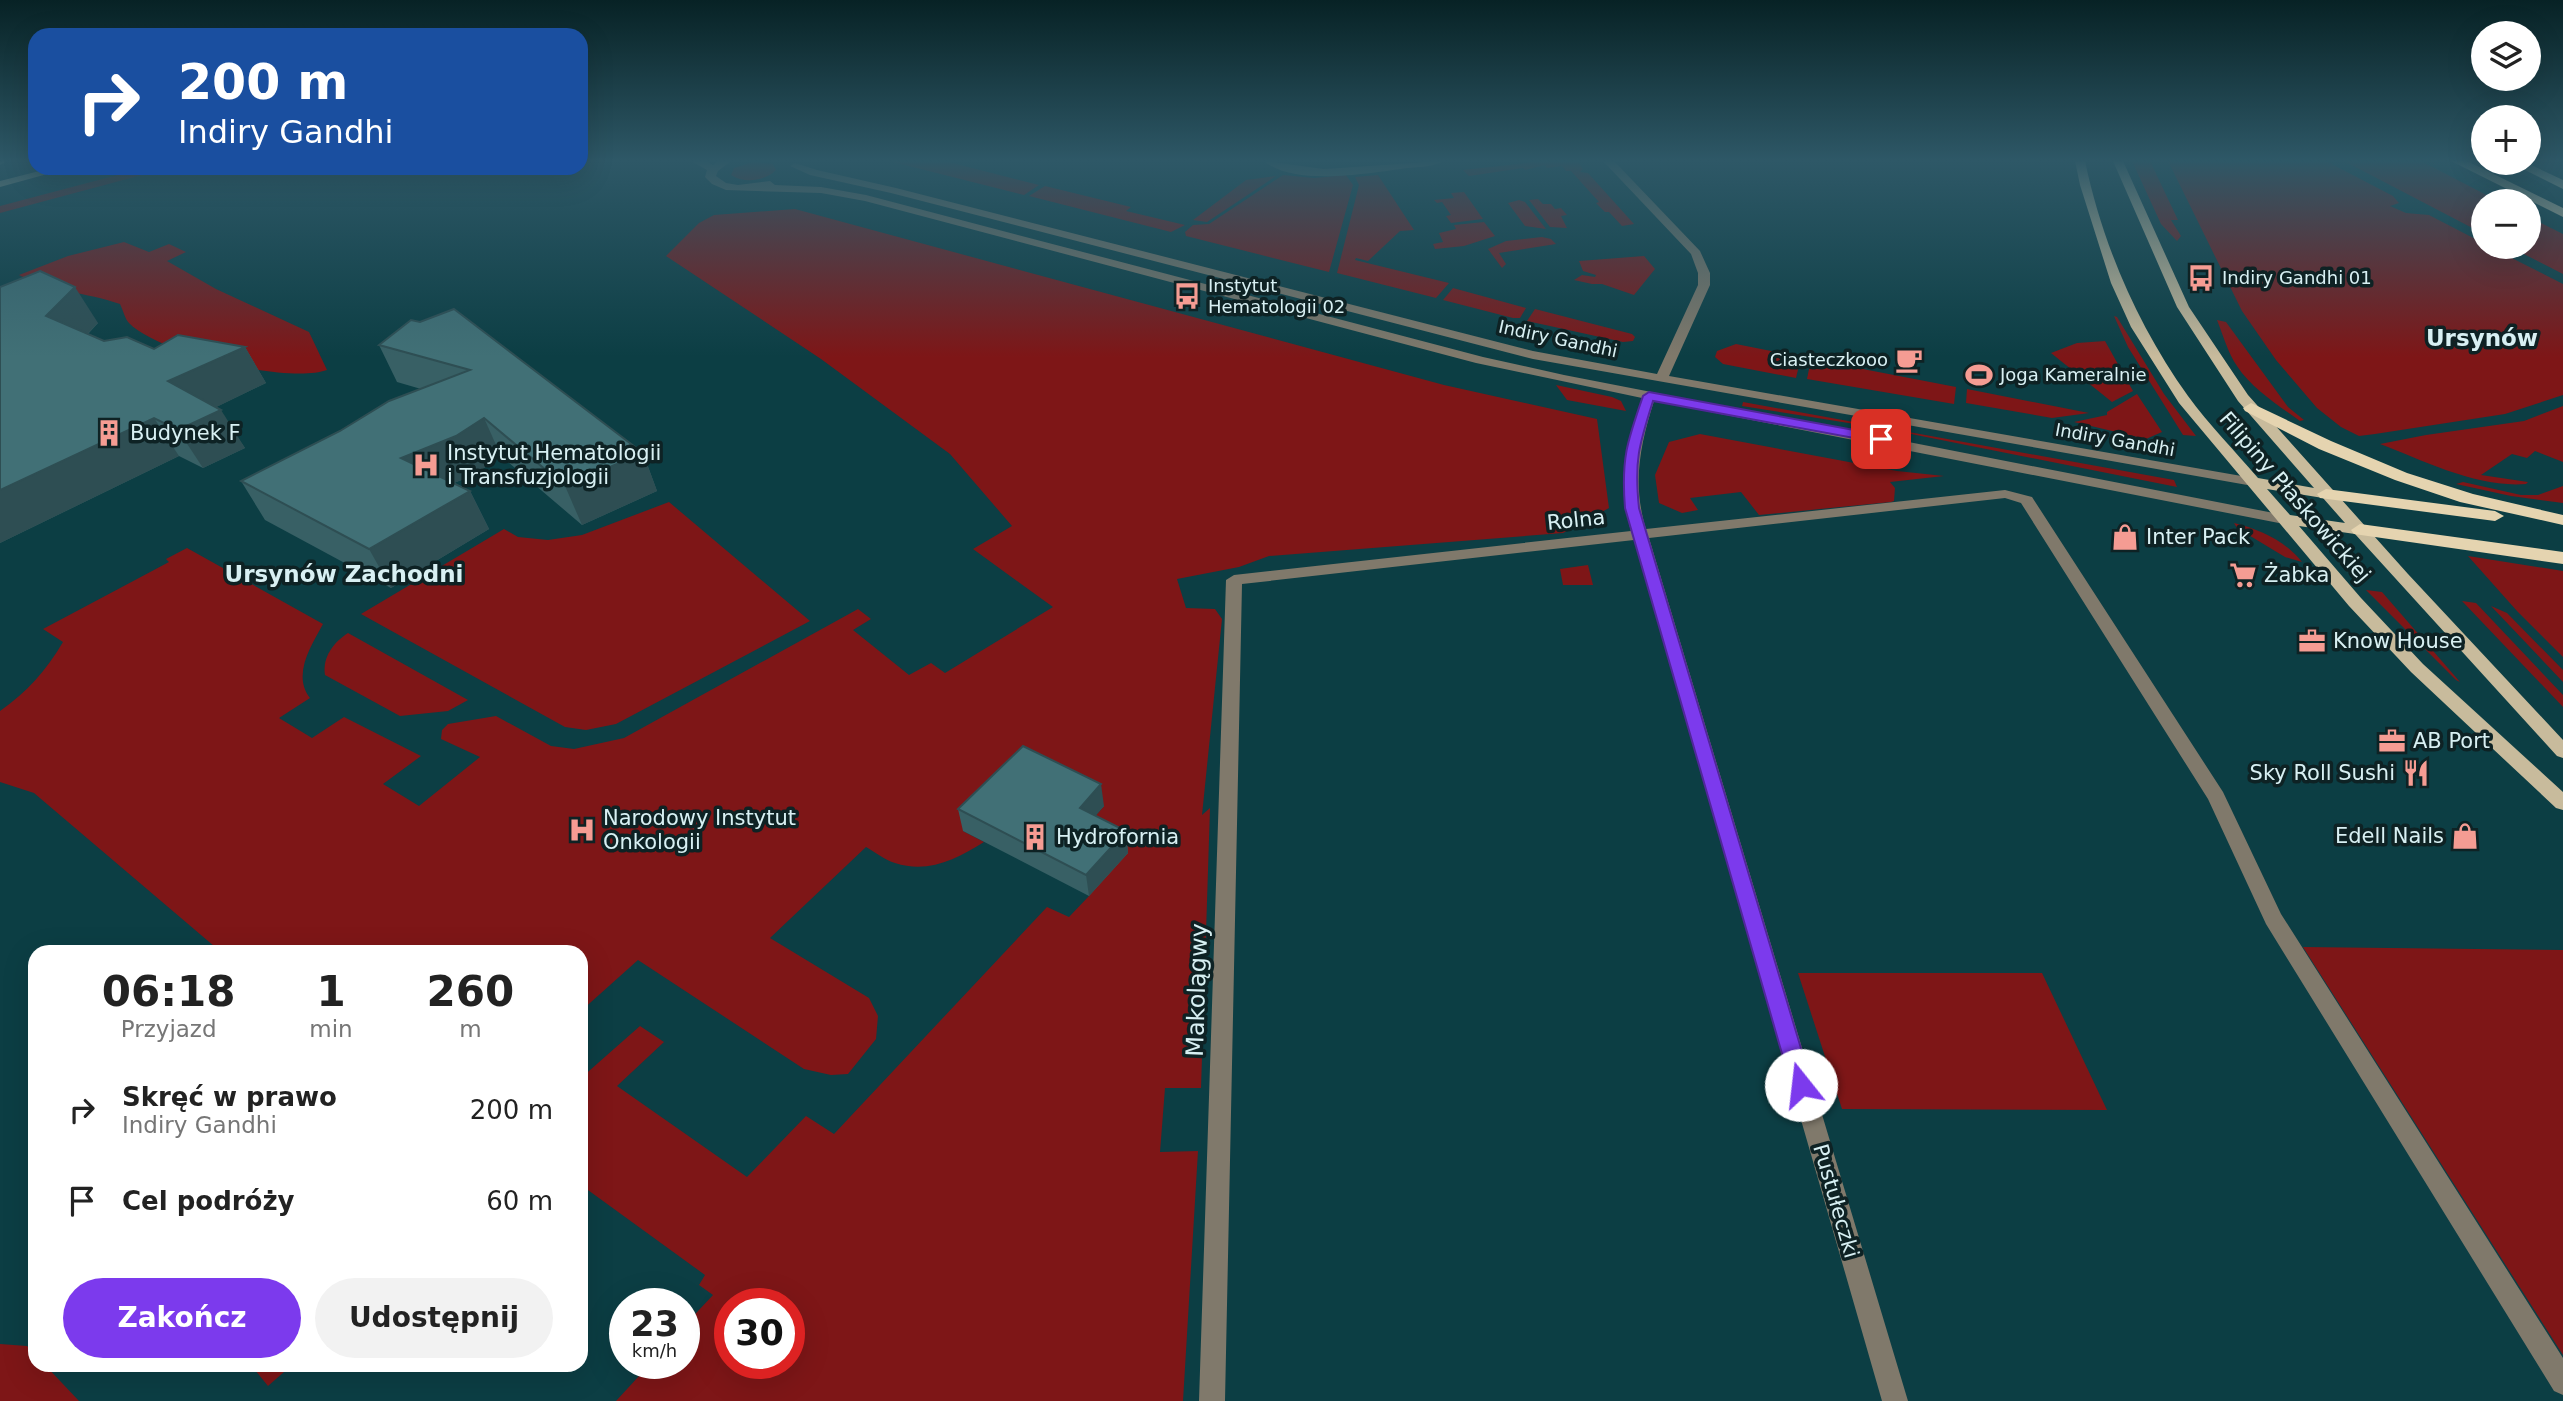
<!DOCTYPE html>
<html lang="pl">
<meta charset="utf-8">
<style>
body{margin:0;font-family:"DejaVu Sans",sans-serif;background:#f2f2f2;color:#222;height:100vh;display:flex;flex-direction:column;font-size:26px;white-space:nowrap}
*{box-sizing:border-box;margin:0}
p{font-size:23px;color:#767676}
.icon{flex:none;width:38px;height:38px;fill:none;stroke:currentColor;stroke-width:2;stroke-linecap:round;stroke-linejoin:round}
.map{position:relative;flex:1;overflow:hidden}
.sheet{position:absolute;left:28px;top:945px;width:560px;height:427px;display:flex;flex-direction:column;background:#fff;border-radius:21px;box-shadow:0 7px 28px #0002}
.sheet>*{flex:none}
.guide{position:absolute;left:28px;top:28px;width:560px;height:147px;border-radius:21px;box-shadow:0 7px 28px #0002;background:#1a4fa0;color:#fff;overflow:hidden}
.tools{position:absolute;left:2471px;top:21px;display:grid;gap:14px}
.tools a{display:grid;place-items:center;width:70px;height:70px;border-radius:50%;background:#fff;box-shadow:0 7px 28px #0002;font-size:35px}
.speed{position:absolute;left:609px;top:1288px;display:flex;gap:14px;font-size:35px;font-weight:700;text-align:center}
.speed>*{display:grid;place-content:center;width:91px;height:91px;border-radius:50%;background:#fff;box-shadow:0 7px 28px #0002;line-height:1}
.speed small{font-size:18px;font-weight:400}
.speed .limit{border:10px solid #d22;background:#fff;color:#111}
.pin{position:absolute;display:grid;place-items:center;width:60px;height:60px;color:#fff;margin:-30px;border-radius:14px;box-shadow:0 4px 10px #0006}
.me{position:absolute;width:77px;margin:-38px;rotate:344deg;stroke-linejoin:round;filter:drop-shadow(0 0 5px #0008)}
.turn{display:flex;align-items:center;gap:24px;height:147px;padding:0 35px;font-size:32px}
.turn .icon{width:91px;height:91px;stroke-width:2.5}
.turn b{display:block;font-size:49px;line-height:60px}
.eta{display:flex;justify-content:space-evenly;align-items:center;height:119px;text-align:center}
.eta b{font-size:42px;font-weight:600;line-height:49px}
.primary-button{display:flex;gap:14px;margin-top:auto;padding:14px 35px}
.primary-button a{flex:1;height:80px;border-radius:42px;background:#7c3aed;color:#fff;font-size:28px;font-weight:600;line-height:80px;text-align:center}
.primary-button a+a{background:#f2f2f2;color:#222}
ul{padding:0;list-style:none}
li{display:flex;align-items:center;gap:21px;height:91px;padding:0 35px}
li div{flex:1}
li b{display:block;font-size:26px}
li em{font-style:normal}
.map>svg:first-child{display:block}
.green{fill:#7e1617;fill-rule:evenodd}
.lines{fill:none;stroke-linecap:round;stroke-linejoin:round}
.minor{fill:#80796b;fill-rule:evenodd}
.major{fill:#c8bb9c;fill-rule:evenodd}
.highway{fill:#e5d4b0;fill-rule:evenodd}
.wall{fill:#386065}
.shaded-wall{fill:#2e4e53}
.building{fill:#417076;stroke:#2e4e53;stroke-width:2}
.route{fill:#7c3aed;stroke:#51269a;stroke-width:2}
.labels{text-anchor:middle;stroke-width:7;stroke-linejoin:round;paint-order:stroke}
.far-poi-label{font-size:18px;fill:#d8f0f3;stroke:#0e2224;text-anchor:start}
.far-street-label{font-size:18px;fill:#d8f0f3;stroke:#0e2224}
.poi-label{font-size:21px;fill:#d8f0f3;stroke:#0e2224;text-anchor:start}
.street-label{font-size:21px;fill:#d8f0f3;stroke:#0e2224}
.far-district-label{font-size:23px;font-weight:bold;fill:#d8f0f3;stroke:#0e2224}
.neighbourhood-label{font-size:23px;font-weight:bold;fill:#d8f0f3;stroke:#0e2224}
.near-street-label{font-size:24px;fill:#d8f0f3;stroke:#0e2224}
</style>
<div class="map">
<svg width="2563" height="1401" viewBox="0 0 2563 1401">
<rect width="100%" height="100%" fill="#0c3e44"/>
<!-- green -->
<g class="green">
<path d="M889,161H945L1039,185L1024,195Z"/>
<path d="M1545,161L1578,162L1583,169L1580,172L1588,173L1634,224L1622,226L1609,212H1605L1596,203L1599,202L1571,171H1566L1562,166L1547,168L1545,165L1525,170L1523,168L1469,176L1463,170Z"/>
<path d="M2132,161H2150L2178,220H2171L2181,236L2177,241L2161,224Z"/>
<path d="M2168,161H2326L2393,196L2399,203L2390,206L2406,213L2429,215L2483,243V247H2490L2563,284V395L2505,414L2375,434L2359,436L2341,427L2317,408L2276,360L2242,311Z"/>
<path d="M2344,161H2421L2498,201H2483V231L2480,232Z"/>
<path d="M753,162L773,164L776,170C765,181 744,184 731,175L734,168Z"/>
<path d="M144,168H168L0,213V206Z"/>
<path d="M1283,175L1314,178L1346,175L1353,185L1329,272L1186,236L1185,232L1193,225L1209,224Z"/>
<path d="M1378,175L1414,230L1400,231L1368,261L1356,258L1355,260L1449,283L1436,298L1337,273L1359,185L1355,177Z"/>
<path d="M1276,176L1207,222L1193,220L1246,180Z"/>
<path d="M1045,186L1131,207L1126,211L1185,225L1171,232L1029,196Z"/>
<path d="M1464,192L1483,219L1451,223L1446,216L1451,215L1442,202L1437,203L1434,200L1454,198L1451,193Z"/>
<path d="M1538,199L1543,204H1551L1555,209L1561,208L1567,215L1561,216L1567,228L1550,227L1529,200Z"/>
<path d="M1519,200L1525,202L1546,229L1525,226L1508,203Z"/>
<path d="M795,209L1444,385L1597,419L1609,508L1563,533L1269,556L1239,567L1177,579L1186,608L1215,609L1222,619L1202,815L1210,808L1201,1088H1165L1160,1152L1198,1151L1183,1401H616L651,1363H684V1326L713,1295L699,1285L705,1275L581,1185V1078L640,1026L664,1042L617,1086L747,1177L806,1116L834,1134L1047,907L1069,917L1089,896L1083,830L1104,806L963,831L984,842C957,859 928,874 895,863C885,860 875,852 866,847L770,938L869,998L878,1016L876,1039L848,1074L831,1075L804,1069L638,960L581,1011V952H221L34,793L0,782V711C27,692 46,671 63,642L43,629L169,562L166,559L187,548L323,624C311,646 292,675 310,698L279,718L312,738L344,717L421,756L383,784L419,806L480,757L441,739L442,730L448,724L496,716L551,746L574,749L624,738L858,609L871,619L853,630L909,675L931,663L945,673L1053,607L973,549L1012,526L950,454L821,359L666,256L699,223L714,215ZM730,1304H789V1363H730Z"/>
<path d="M2529,217L2563,234V274L2510,247H2529Z"/>
<path d="M1484,222L1495,236L1464,246L1435,249L1433,244L1443,242L1439,233L1456,229L1454,225Z"/>
<path d="M1542,237L1551,239L1556,244L1499,253L1506,264L1502,268L1488,249L1506,241Z"/>
<path d="M124,242L149,252L169,244L186,252L167,261L216,289L309,332L327,370C288,384 159,354 129,323C125,319 123,310 120,304C86,292 51,292 19,275L68,256Z"/>
<path d="M1644,256L1655,269L1634,295L1602,284H1592L1574,280L1582,275L1595,277L1596,275L1583,271L1579,261Z"/>
<path d="M1453,288L1526,308L1520,318H1513L1443,300Z"/>
<path d="M1535,309L1632,334L1635,337L1633,341L1623,342L1527,321Z"/>
<path d="M2114,316L2117,317L2164,394L2196,436L2183,435L2128,347Z"/>
<path d="M2217,320L2226,322L2288,407L2304,420L2300,421C2278,405 2252,389 2237,366C2228,353 2223,335 2217,320Z"/>
<path d="M2105,341L2133,391L2112,402L2051,353L2077,343Z"/>
<path d="M1736,344L1801,357L1796,378L1723,364L1715,357L1717,351Z"/>
<path d="M1811,359L1956,387L1954,404L1807,379Z"/>
<path d="M1556,385L1612,397L1621,401L1626,411L1567,400Z"/>
<path d="M1967,389L2089,413L2052,418L1966,403Z"/>
<path d="M2137,394L2162,432L2146,439L2074,422L2107,415V412Z"/>
<path d="M1743,402L2174,480L2177,487L1886,429L1742,406Z"/>
<path d="M2563,406V462L2535,451L2527,458L2512,454L2481,475L2528,482L2526,484C2477,488 2425,461 2380,444L2426,435L2524,421Z"/>
<path d="M1700,434L1897,471L1944,476L1890,482L1895,488L1894,501L1891,502L1759,515L1741,492L1690,498L1698,510L1682,513L1659,503L1655,475L1669,442Z"/>
<path d="M2463,482L2521,495H2538L2563,486V503L2511,496L2456,484Z"/>
<path d="M669,502L810,621L616,724L586,730L565,727L361,614L504,529L518,537L548,540L582,535Z"/>
<path d="M2234,523C2261,530 2284,540 2302,562L2285,557L2237,528Z"/>
<path d="M2468,556L2563,571V657L2517,611Z"/>
<path d="M1588,565L1593,585H1563L1560,569Z"/>
<path d="M2366,590L2382,592L2460,682L2456,680Z"/>
<path d="M2462,601L2476,603L2563,695V707Z"/>
<path d="M2491,606L2507,613L2563,670V682Z"/>
<path d="M348,633L468,700L448,711L400,716L325,675C322,657 334,642 348,633Z"/>
<path d="M2303,947L2563,950V1355Z"/>
<path d="M1798,973H2042L2107,1110L1842,1109Z"/>
<path d="M0,1344L27,1346L35,1354V1365H45L79,1401H0Z"/>
<path d="M251,1365H292L268,1386Z"/>
</g>
<g class="lines">
<!-- minor -->
<g class="minor">
<path d="M691,161H705L713,165L718,161H731L718,171L716,176L726,183L738,185L770,181L775,185L821,187L866,195L1483,357L1564,375L2289,516L2292,519L2289,522L2284,524L1654,401C1640,445 1632,484 1646,529L2005,490L2032,497L2223,792L2281,914L2563,1358V1395L2554,1391L2266,924L2208,799L2021,503L2005,498L1649,538L1908,1401H1882L1634,540L1242,584L1225,1401H1199L1226,580L1234,575L1631,531C1618,484 1626,444 1642,398L1476,363L865,201L821,193L726,190L712,184L705,177L707,170Z"/>
<path d="M1264,161L1324,169L1443,161C1434,167 1418,167 1407,168C1370,173 1294,187 1264,161Z"/>
<path d="M1603,161H1614L1700,251L1710,273V285L1669,376L2253,478L2260,482L2253,486L1533,359L891,193L810,175L790,166L795,163L817,170L896,188L1533,351L1657,374L1698,285V273L1691,254Z"/>
</g>
<!-- major -->
<g class="major">
<path d="M0,161H7L0,165Z"/>
<path d="M2075,161H2085C2103,246 2138,326 2188,396C2209,425 2235,451 2258,478L2314,488L2238,401L2177,307L2113,161H2123L2189,307L2248,395L2408,574L2563,740V758L2557,756L2355,534L2299,526L2361,598L2423,664L2563,792V810L2556,808L2411,672L2349,606L2179,403L2131,327L2111,283L2080,185ZM2267,489L2323,498L2345,523L2290,515Z"/>
<path d="M51,168H69L0,187V181Z"/>
</g>
<!-- highway -->
<g class="highway">
<path d="M2451,161H2467L2563,208V217Z"/>
<path d="M2511,163H2527L2563,180V189Z"/>
<path d="M2251,403L2331,441L2407,473L2473,494L2563,515V525L2460,502L2395,480L2319,449L2245,411L2243,408Z"/>
<path d="M2326,489L2495,511L2504,516L2495,521L2320,498L2317,494Z"/>
<path d="M2360,524L2563,552V564L2354,534L2351,530Z"/>
</g>
</g>
<!-- wall -->
<g class="wall">
<path d="M0,287L98,323L88,334L104,341L154,349L245,347L266,383L216,407L245,448L203,468L179,456L0,543Z"/>
<path d="M411,320L643,453L657,491L582,525L501,456L474,475L454,483L470,491L489,529L391,588L265,520L241,481L421,389L397,382L379,345Z"/>
<path d="M1104,806L1095,816L1126,831L1128,853L1089,896L963,831L958,809Z"/>
</g>
<!-- shaded-wall -->
<g class="shaded-wall">
<path d="M75,287L98,323L70,352L46,316Z"/>
<path d="M245,347L266,383L192,419L168,381Z"/>
<path d="M221,410L245,448L203,468L178,430Z"/>
<path d="M154,418L179,456L0,543V490Z"/>
<path d="M484,418L501,456L474,475L421,496L401,458Z"/>
<path d="M643,453L657,491L582,525L565,486Z"/>
<path d="M470,491L489,529L391,588L369,549Z"/>
<path d="M1101,784L1104,806L1083,830L1080,808Z"/>
<path d="M1126,831L1128,853L1089,896L1086,875Z"/>
</g>
<!-- building -->
<g class="building">
<path d="M40,271L75,287L46,316L104,341L127,337L154,349L178,335L245,347L168,381L221,410L178,430L154,418L0,490V287Z"/>
<path d="M454,309L643,453L565,486L484,418L456,436L401,458L470,491L369,549L241,481L340,431L389,401L470,370L379,345L411,320L420,322Z"/>
<path d="M1023,746L1101,784L1080,808L1126,831L1086,875L958,809Z"/>
</g>
<!-- sky -->
<linearGradient id="sky" x2="0" y2="1"><stop stop-color="#072225"/><stop offset="0.45" stop-color="#2e5867"/><stop offset="1" stop-color="#2e5867" stop-opacity="0"/></linearGradient>
<rect width="2563" height="357" fill="url(#sky)"/>
<!-- route -->
<path class="route" d="M1649,392L1881,435L1887,439L1881,443L1653,401C1639,445 1634,461 1639,508L1812,1085L1809,1091L1801,1094L1794,1091L1791,1085L1625,508C1621,459 1627,442 1643,396Z"/>
<!-- icons -->
<defs>
<symbol id="bus-bare" viewBox="-9 -9 18 18"><path d="M-5-6H5V4H4V6H2V4H-2V6H-4V4H-5ZM-3.5-4V0h7V-4ZM-3.5 1.2v1.5H-2V1.2ZM2 1.2v1.5H3.5V1.2Z" fill="#f59c93" stroke="#0e2224" stroke-width="2.5" paint-order="stroke"/></symbol>
<symbol id="cafe-bare" viewBox="-9 -9 18 18"><path d="M-5.5-4.5H6V0H3Q3 3.5 0 3.5H-2.5Q-5.5 3.5-5.5 0ZM3-3.2v2h1.7v-2ZM-6 4.5H4V6H-6Z" fill="#f59c93" stroke="#0e2224" stroke-width="2.5" paint-order="stroke"/></symbol>
<symbol id="stadium-bare" viewBox="-9 -9 18 18"><path d="M0-5a6.5 5 0 1 0 0 10a6.5 5 0 1 0 0-10ZM-3.5-1.8h7v3.6h-7Z" fill="#f59c93" stroke="#0e2224" stroke-width="2.5" paint-order="stroke"/></symbol>
<symbol id="building-bare" viewBox="-9 -9 18 18"><path d="M-4-6H4V6H1V3H-1V6H-4ZM-2.5-4.3h1.7v1.8h-1.7ZM.8-4.3h1.7v1.8H.8ZM-2.5-1h1.7V.8h-1.7ZM.8-1h1.7V.8H.8Z" fill="#f59c93" stroke="#0e2224" stroke-width="2.5" paint-order="stroke"/></symbol>
<symbol id="hospital-bare" viewBox="-9 -9 18 18"><path d="M-5-5h3v3.5h4V-5h3V5h-3V1.5h-4V5h-3Z" fill="#f59c93" stroke="#0e2224" stroke-width="2.5" paint-order="stroke"/></symbol>
<symbol id="shop-bare" viewBox="-9 -9 18 18"><path d="M-5-2.5h2.3a2.7 3.5 0 0 1 5.4 0H5L5.5 6h-11ZM-1.5-2.5h3a1.5 2.3 0 0 0-3 0Z" fill="#f59c93" stroke="#0e2224" stroke-width="2.5" paint-order="stroke"/></symbol>
<symbol id="supermarket-bare" viewBox="-9 -9 18 18"><path d="M-6-5.5h2.5l.6 2H6L4.5 2H-2.5L-4.4-4H-6ZM-1.5 3.2a1.3 1.3 0 1 0 .1 0ZM3 3.2a1.3 1.3 0 1 0 .1 0Z" fill="#f59c93" stroke="#0e2224" stroke-width="2.5" paint-order="stroke"/></symbol>
<symbol id="office-bare" viewBox="-9 -9 18 18"><path d="M-6-3h4V-5.5h4V-3h4V5H-6ZM-1-4.5V-3h2v-1.5ZM-6 0V1H6V0Z" fill="#f59c93" stroke="#0e2224" stroke-width="2.5" paint-order="stroke"/></symbol>
<symbol id="restaurant-bare" viewBox="-9 -9 18 18"><path d="M-5-6h1v4h1v-4h1v4h1v-4h1v5L-1.5 .5V6h-2V.5L-5-1ZM5-6V6H3V1.5H1.5Q1.5-4 5-6Z" fill="#f59c93" stroke="#0e2224" stroke-width="2.5" paint-order="stroke"/></symbol>
</defs>
<g fill-rule="evenodd">
<use href="#bus-bare" x="2182" y="259" width="38" height="38"/>
<use href="#bus-bare" x="1168" y="277" width="38" height="38"/>
<use href="#cafe-bare" x="1890" y="341" width="38" height="38"/>
<use href="#stadium-bare" x="1960" y="356" width="38" height="38"/>
<use href="#building-bare" x="90" y="414" width="38" height="38"/>
<use href="#hospital-bare" x="407" y="446" width="38" height="38"/>
<use href="#shop-bare" x="2106" y="518" width="38" height="38"/>
<use href="#supermarket-bare" x="2224" y="556" width="38" height="38"/>
<use href="#office-bare" x="2293" y="622" width="38" height="38"/>
<use href="#office-bare" x="2373" y="722" width="38" height="38"/>
<use href="#restaurant-bare" x="2397" y="754" width="38" height="38"/>
<use href="#hospital-bare" x="563" y="811" width="38" height="38"/>
<use href="#shop-bare" x="2446" y="817" width="38" height="38"/>
<use href="#building-bare" x="1016" y="818" width="38" height="38"/>
</g>
<g class="labels">
<!-- far-poi labels -->
<g class="far-poi-label">
<text x="2222" y="284">Indiry Gandhi 01</text>
<text x="1208" y="292">Instytut<tspan x="1208" dy="21">Hematologii 02</tspan></text>
<text x="1888" y="366" text-anchor="end">Ciasteczkooo</text>
<text x="2000" y="381">Joga Kameralnie</text>
</g>
<!-- far-street labels -->
<g class="far-street-label">
<text transform="translate(1558 339) rotate(12)" y="6">Indiry Gandhi</text>
<text transform="translate(2115 440) rotate(10)" y="6">Indiry Gandhi</text>
</g>
<!-- poi labels -->
<g class="poi-label">
<text x="130" y="440">Budynek F</text>
<text x="447" y="460">Instytut Hematologii<tspan x="447" dy="24">i Transfuzjologii</tspan></text>
<text x="2146" y="544">Inter Pack</text>
<text x="2264" y="582">Żabka</text>
<text x="2333" y="648">Know House</text>
<text x="2413" y="748">AB Port</text>
<text x="2395" y="780" text-anchor="end">Sky Roll Sushi</text>
<text x="603" y="825">Narodowy Instytut<tspan x="603" dy="24">Onkologii</tspan></text>
<text x="2444" y="843" text-anchor="end">Edell Nails</text>
<text x="1056" y="844">Hydrofornia</text>
</g>
<!-- street labels -->
<g class="street-label">
<text transform="translate(2295 497) rotate(49)" y="7">Filipiny Płaskowickiej</text>
<text transform="translate(1576 520) rotate(-6)" y="7">Rolna</text>
<text transform="translate(1836 1201) rotate(74)" y="7">Pustułeczki</text>
</g>
<!-- far-district labels -->
<g class="far-district-label">
<text x="2482" y="346">Ursynów</text>
</g>
<!-- neighbourhood labels -->
<g class="neighbourhood-label">
<text x="344" y="582">Ursynów Zachodni</text>
</g>
<!-- near-street labels -->
<g class="near-street-label">
<text transform="translate(1197 990) rotate(-88)" y="8">Makolągwy</text>
</g>
</g>
</svg>
<div class="tools">
<a><svg class="icon" aria-label="layers" viewBox="0 0 24 24"><path d="M12 4l9 5-9 5-9-5zM3 14l9 5 9-5"/></svg></a>
<a>+</a>
<a>−</a>
</div>
<div class="speed"><div>23<small>km/h</small></div><div class="limit">30</div></div>
<div class="pin" style="left:1881px;top:439px;background:#d93025"><svg class="icon" aria-label="arrive" viewBox="0 0 24 24"><path d="M6 21V4h12l-3 4 3 4H6"/></svg></div>
<svg class="me" style="left:1801px;top:1085px" viewBox="-20 -20 40 40"><circle r="19" fill="#fff"/><path d="M0-13L10 11 0 6-10 11z" fill="#7c3aed"/></svg>
<div class="guide">
<div class="turn"><svg class="icon" aria-label="right" viewBox="0 0 24 24"><path d="M7 20v-9h11M14 6l5 5-5 5"/></svg><div><b>200 m</b>Indiry Gandhi</div></div>
</div>
<section class="sheet">
<div class="eta">
<div><b>06:18</b><p>Przyjazd</p></div>
<div><b>1</b><p>min</p></div>
<div><b>260</b><p>m</p></div>
</div>
<ul>
<li><svg class="icon" aria-label="right" viewBox="0 0 24 24"><path d="M7 20v-9h11M14 6l5 5-5 5"/></svg><div><b>Skręć w prawo</b><p>Indiry Gandhi</p></div><em>200 m</em></li>
<li><svg class="icon" aria-label="arrive" viewBox="0 0 24 24"><path d="M6 21V4h12l-3 4 3 4H6"/></svg><div><b>Cel podróży</b></div><em>60 m</em></li>
</ul>
<div class="primary-button"><a>Zakończ</a><a>Udostępnij</a></div>
</section>
</div>
